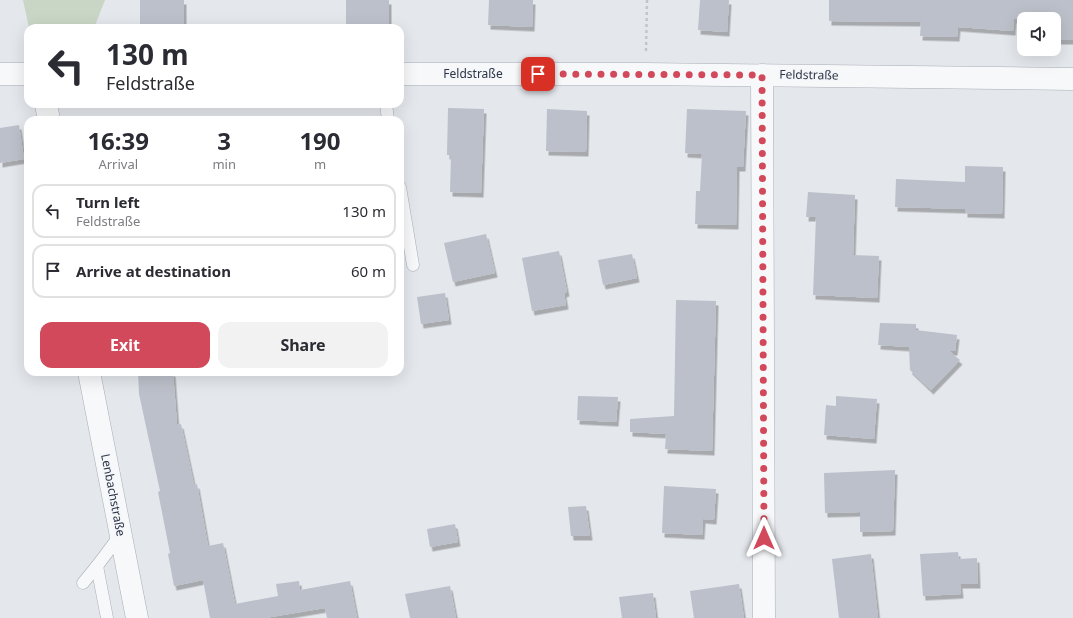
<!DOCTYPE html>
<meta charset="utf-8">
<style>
body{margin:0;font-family:"Noto Sans",sans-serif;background:#f2f2f3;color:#2b2b33;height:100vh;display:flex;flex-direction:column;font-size:15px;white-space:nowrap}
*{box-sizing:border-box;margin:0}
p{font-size:13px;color:#7c7c81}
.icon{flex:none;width:22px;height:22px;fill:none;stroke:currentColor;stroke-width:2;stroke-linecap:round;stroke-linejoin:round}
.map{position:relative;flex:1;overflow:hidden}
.drawer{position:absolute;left:24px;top:116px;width:380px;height:260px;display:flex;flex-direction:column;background:#fff;border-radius:12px;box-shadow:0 4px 16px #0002}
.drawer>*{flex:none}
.top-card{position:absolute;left:24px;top:24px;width:380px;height:84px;border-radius:12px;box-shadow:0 4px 16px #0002;background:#fff;color:#2b2b33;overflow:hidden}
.controls{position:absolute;left:1017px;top:12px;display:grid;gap:8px}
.controls a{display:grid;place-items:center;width:44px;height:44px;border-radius:8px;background:#fff;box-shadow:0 4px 16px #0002;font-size:20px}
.pin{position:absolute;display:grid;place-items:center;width:34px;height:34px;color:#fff;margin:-17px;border-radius:8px;box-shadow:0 2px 6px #0006}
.me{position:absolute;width:44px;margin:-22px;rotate:0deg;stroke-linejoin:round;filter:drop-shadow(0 0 3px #0008)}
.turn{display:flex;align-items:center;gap:14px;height:84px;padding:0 16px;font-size:18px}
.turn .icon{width:52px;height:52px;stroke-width:2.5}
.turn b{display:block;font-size:28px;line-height:34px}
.eta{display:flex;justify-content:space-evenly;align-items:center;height:68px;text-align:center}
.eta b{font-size:24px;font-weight:700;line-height:28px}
.action{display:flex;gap:8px;margin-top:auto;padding:8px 16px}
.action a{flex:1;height:46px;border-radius:12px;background:#d1495b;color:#fff;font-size:16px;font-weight:700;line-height:46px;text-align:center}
.action a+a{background:#f2f2f3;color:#2b2b33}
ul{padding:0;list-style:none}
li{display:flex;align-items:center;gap:12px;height:54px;margin:0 8px 6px;padding:0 8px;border:2px solid #e1e1e2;border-radius:12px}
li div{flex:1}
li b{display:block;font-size:15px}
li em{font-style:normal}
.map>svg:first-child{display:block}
.green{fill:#c9d6c5}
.building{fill:#bbc0ca;filter:url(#shadow)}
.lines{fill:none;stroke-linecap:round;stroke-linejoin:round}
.service-casing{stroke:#a9aeb7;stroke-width:13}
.minor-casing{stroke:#a9aeb7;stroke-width:23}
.path{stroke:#c2c5cb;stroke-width:2.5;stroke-dasharray:3 3;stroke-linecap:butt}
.service{stroke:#f7f8fa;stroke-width:12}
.minor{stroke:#f7f8fa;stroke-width:22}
.route{stroke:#d1495b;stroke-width:7;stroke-dasharray:0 12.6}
.labels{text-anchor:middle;stroke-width:3;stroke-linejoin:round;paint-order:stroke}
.street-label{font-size:12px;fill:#2b3445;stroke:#f4f6f9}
</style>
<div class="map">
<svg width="1073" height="618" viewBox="0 0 1073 618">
<defs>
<filter id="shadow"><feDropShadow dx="2.5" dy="4.5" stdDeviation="0" flood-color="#0004"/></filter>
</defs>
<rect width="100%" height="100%" fill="#e4e7ec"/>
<!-- green -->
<path class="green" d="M23,0H105L94,28H29Z"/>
<!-- building -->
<g class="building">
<rect x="140" y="0" width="44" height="25"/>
<rect x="346" y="0" width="43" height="28"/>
<path d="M489,0H533L532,27L488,25Z"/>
<path d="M700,0H729L727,32L698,30Z"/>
<path d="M829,0H1073V40H1054V19H1014L1013,31L958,27L957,37L920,36L921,22L829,21Z"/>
<path d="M448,108L484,109L481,193L450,192L451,155H447Z"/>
<path d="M547,109L587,111L586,152L546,151Z"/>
<path d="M687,109L746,111L743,167H737L736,225L695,224L696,191H700L702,154L685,153Z"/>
<path d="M19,125L24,159L0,163V128Z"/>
<path d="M965,166L1003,167L1002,214L965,213V209L895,207L896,179L965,182Z"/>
<path d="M808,192L855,195L853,255L879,256L877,298L813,295L816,217H806Z"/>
<path d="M486,234L495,273L453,282L444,243Z"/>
<path d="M559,251L567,292L564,293L566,305L532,311L522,258Z"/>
<path d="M632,254L637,278L603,285L598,260Z"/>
<path d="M445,293L449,320L421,324L417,297Z"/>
<path d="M676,300L716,301L712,451L665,449L666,434L630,432V419L674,416Z"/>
<path d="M880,323L916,324V330L957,335L955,351H949L960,360L931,390L910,370L909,347L878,345Z"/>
<path d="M138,372H173L177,425L181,424L194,485L197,484L208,546L223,543L235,604L278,596L276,584L299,581L300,590L350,581L357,618H327L325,608L265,618H210L203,580L174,586L168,554L170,553L158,492L160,491L139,394Z"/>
<path d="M578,396L618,397L616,422L577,420Z"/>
<path d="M836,396L877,399L874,439L824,435L826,405L836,406Z"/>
<path d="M895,470L893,531L860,532V512L825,513L824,473Z"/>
<path d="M664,486L716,489L714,520L703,519L702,535L662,533Z"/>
<path d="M586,506L590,536H571L568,507Z"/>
<path d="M455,524L458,542L430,547L427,529Z"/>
<path d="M958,552L959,559L977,558L978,584H960L961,594L923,596L920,554Z"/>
<path d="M871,554L878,618H839L832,559Z"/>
<path d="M739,584L744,618H694L690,591Z"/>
<path d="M450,586L456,618H410L405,594Z"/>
<path d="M653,593L656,618H622L619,597Z"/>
</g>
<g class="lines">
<defs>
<g id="service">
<path d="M386,104L388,120"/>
<path d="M400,187L413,265"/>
<path d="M97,566L107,618"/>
<path d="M83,583L97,566L121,534"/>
</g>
<g id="minor">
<path d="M0,74H28"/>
<path d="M400,74H646L1073,79"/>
<path d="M762,75L764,618"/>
<path d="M46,104L49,120"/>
<path d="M89,372L137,618"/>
</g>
</defs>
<!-- service casing -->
<use href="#service" class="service-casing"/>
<!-- minor casing -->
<use href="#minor" class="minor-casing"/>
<!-- path -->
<path class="path" d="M646,51L647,0"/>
<!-- service -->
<use href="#service" class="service"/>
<!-- minor -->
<use href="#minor" class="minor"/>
</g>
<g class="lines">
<!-- route -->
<path class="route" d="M538,74L762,75L764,538"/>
</g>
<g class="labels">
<!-- street labels -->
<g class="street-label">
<text x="473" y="78">Feldstraße</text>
<text transform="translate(809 75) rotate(1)" y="4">Feldstraße</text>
<text transform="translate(113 495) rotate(79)" y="4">Lenbachstraße</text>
</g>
</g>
</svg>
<div class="controls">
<a><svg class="icon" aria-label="sound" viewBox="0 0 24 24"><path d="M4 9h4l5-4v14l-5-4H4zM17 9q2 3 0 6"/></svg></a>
</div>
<div class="pin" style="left:538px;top:74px;background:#d93025"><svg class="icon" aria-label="arrive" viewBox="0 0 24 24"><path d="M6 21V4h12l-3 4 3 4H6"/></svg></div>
<svg class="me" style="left:764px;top:538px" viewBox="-20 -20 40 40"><path d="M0-17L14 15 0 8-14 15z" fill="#d1495b" stroke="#fff" stroke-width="4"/></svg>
<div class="top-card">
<div class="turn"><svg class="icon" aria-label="left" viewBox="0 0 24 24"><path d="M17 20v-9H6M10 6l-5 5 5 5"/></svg><div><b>130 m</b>Feldstraße</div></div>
</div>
<section class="drawer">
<div class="eta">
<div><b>16:39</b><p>Arrival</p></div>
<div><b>3</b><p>min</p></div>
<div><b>190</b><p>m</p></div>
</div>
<ul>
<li><svg class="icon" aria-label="left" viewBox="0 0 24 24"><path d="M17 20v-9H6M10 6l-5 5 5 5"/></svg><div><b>Turn left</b><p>Feldstraße</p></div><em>130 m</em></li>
<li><svg class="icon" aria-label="arrive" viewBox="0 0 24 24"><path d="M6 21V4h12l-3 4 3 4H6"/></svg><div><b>Arrive at destination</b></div><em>60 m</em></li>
</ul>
<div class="action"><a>Exit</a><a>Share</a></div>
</section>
</div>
